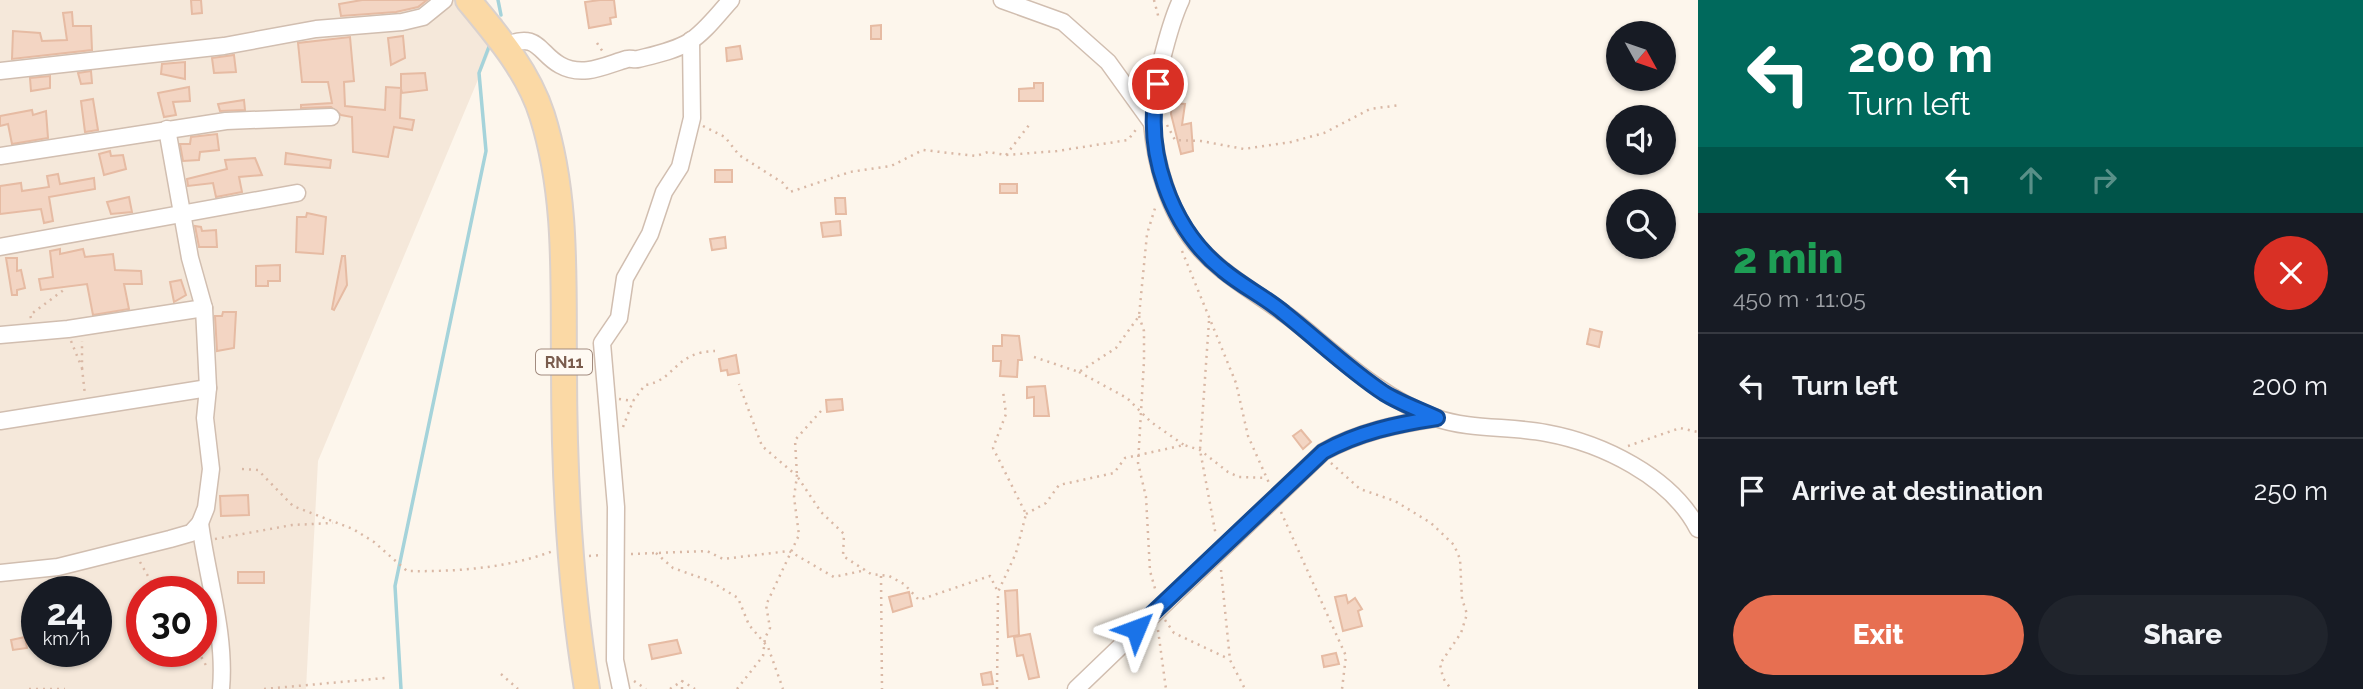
<!DOCTYPE html>
<meta charset="utf-8">
<style>
body{margin:0;font-family:Raleway,sans-serif;background:#20242c;color:#f1f3f6;height:100vh;display:flex;flex-direction:column;font-size:26px;white-space:nowrap}
*{box-sizing:border-box;margin:0}
p{font-size:23px;color:#9ea1a6}
.icon{flex:none;width:38px;height:38px;fill:none;stroke:currentColor;stroke-width:2;stroke-linecap:round;stroke-linejoin:round}
.map{position:relative;flex:1;overflow:hidden}
.sheet{display:flex;flex-direction:column;background:#171b24;width:665px}
.sheet>*{flex:none}
.top-card{background:#00695c;color:#fff;overflow:hidden}
.needle{width:46px;rotate:130deg}
.fabs{position:absolute;left:1606px;top:21px;display:grid;gap:14px}
.fabs a{display:grid;place-items:center;width:70px;height:70px;border-radius:50%;background:#171b24;box-shadow:0 2px 5px #0004;font-size:35px}
.speed{position:absolute;left:21px;top:576px;display:flex;gap:14px;font-size:35px;font-weight:700;text-align:center}
.speed>*{display:grid;place-content:center;width:91px;height:91px;border-radius:50%;background:#171b24;box-shadow:0 2px 5px #0004;line-height:1}
.speed small{font-size:18px;font-weight:400}
.speed .limit{border:10px solid #d22;background:#fff;color:#111}
.pin{position:absolute;display:grid;place-items:center;width:60px;height:60px;color:#fff;margin:-30px;border:4px solid #fff;border-radius:50%;box-shadow:0 2px 7px #0007}
.me{position:absolute;width:77px;margin:-38px;rotate:46deg;stroke-linejoin:round;filter:drop-shadow(0 0 5px #0008)}
.turn{display:flex;align-items:center;gap:24px;height:147px;padding:0 35px;font-size:32px}
.turn .icon{width:91px;height:91px;stroke-width:2.5}
.turn b{display:block;font-size:49px;line-height:60px}
.lanes{display:flex;align-items:center;height:66px;padding:0 35px;background:#0003;justify-content:center;gap:35px;direction:ltr}
.lanes .off{opacity:.35}
.round{display:grid;place-items:center;flex:none;width:74px;height:74px;border-radius:37px;background:#20242c}
.summary{display:flex;align-items:center;justify-content:space-between;height:119px;padding:0 35px}
h1{font-size:42px;font-weight:800;line-height:52px;color:#1e9e55}
.primary-button{display:flex;gap:14px;margin-top:auto;padding:14px 35px}
.primary-button a{flex:1;height:80px;border-radius:42px;background:#e76f51;color:#fff;font-size:28px;font-weight:800;line-height:80px;text-align:center}
.primary-button a+a{background:#20242c;color:#f1f3f6}
ul{padding:0;list-style:none}
li{display:flex;align-items:center;gap:21px;height:105px;padding:0 35px;border-top:2px solid #363941}
li div{flex:1}
li b{display:block;font-size:26px}
li em{font-style:normal}
main{display:flex;flex:1;min-height:0}
.map>svg:first-child{display:block}
.residential{fill:#f5e8da;fill-rule:evenodd}
.lines{fill:none;stroke-linecap:round;stroke-linejoin:round}
.stream{stroke:#a5d3da;stroke-width:3.5}
.building{fill:#f3d5c3;stroke:#e6bba3;stroke-width:2}
.minor-casing{stroke:#d1beb0;stroke-width:19}
.primary-casing{stroke:#dad1cd;stroke-width:28}
.path{stroke:#d9b8a5;stroke-width:2.5;stroke-dasharray:2 5;stroke-linecap:butt}
.minor{stroke:#fff;stroke-width:16}
.primary{stroke:#fbd9a5;stroke-width:24}
.route-casing{stroke:#114b97;stroke-width:18}
.route{stroke:#1a73e8;stroke-width:12}
.labels{text-anchor:middle;stroke-width:5;stroke-linejoin:round;paint-order:stroke}
.shield{fill:#fffaf3;stroke:#a28b7f;stroke-width:2}
.shield-label{font-size:16px;font-weight:bold;fill:#7a5c4d}
</style>
<main>
<div class="map">
<svg width="1698" height="689" viewBox="0 0 1698 689">
<rect width="100%" height="100%" fill="#fdf6ec"/>
<!-- residential -->
<path class="residential" d="M0,0H485L503,20L318,461L306,689H0ZM37,592H96V651H37ZM142,592H201V651H142Z"/>
<g class="lines">
<!-- stream -->
<g class="stream">
<path d="M498,0L501,15"/>
<path d="M401,689L395,586L486,151L479,73L490,44"/>
</g>
</g>
<!-- building -->
<g class="building">
<path d="M191,0H201L202,13L192,14Z"/>
<path d="M362,0H427L418,7L396,12L341,16L339,4Z"/>
<path d="M600,0H614L616,17L610,18L611,24L589,28L585,2Z"/>
<path d="M72,12L73,26H91L92,50L12,59L13,31L40,33L42,41L67,40L63,13Z"/>
<path d="M881,25V39H871V26Z"/>
<path d="M403,36L405,58L391,65L388,38Z"/>
<path d="M350,37L354,81L344,82L345,106L385,110L386,87L401,88V74L425,73L427,90L402,93L401,89L400,118L414,120L412,130L394,127L388,157L353,152L352,117L341,115L331,107L301,108V105L332,103L328,82H302L298,43Z"/>
<path d="M740,46L742,59L727,61L726,48Z"/>
<path d="M234,55L236,72L214,73L212,58Z"/>
<path d="M185,62V79L161,74L162,64Z"/>
<path d="M91,71L92,83L81,84L78,73Z"/>
<path d="M50,76V88L31,91L30,78Z"/>
<path d="M1034,83H1043V101H1019V89L1034,88Z"/>
<path d="M189,87L190,101L173,102L176,115L164,117L158,93Z"/>
<path d="M93,99L98,130L85,132L81,101Z"/>
<path d="M244,100L245,110L220,111L218,104Z"/>
<path d="M1172,103L1185,104L1182,125L1191,123L1193,151L1181,154L1171,114Z"/>
<path d="M32,110L33,115L46,111L48,138L12,144L8,124L0,126V116Z"/>
<path d="M217,134L219,150L200,152L199,160L183,161L180,144H190L191,137Z"/>
<path d="M110,151L111,156L123,155L126,169L104,175L99,154Z"/>
<path d="M286,153L331,160L330,168L285,164Z"/>
<path d="M255,158L262,175L239,177L242,192L216,197L213,183L188,186L187,179L227,169L225,160Z"/>
<rect x="715" y="170" width="17" height="12"/>
<path d="M58,174L60,184L94,178L95,189L49,197L53,221L44,223L41,209L0,214V186L21,183L22,191L49,187L47,176Z"/>
<rect x="1000" y="184" width="17" height="9"/>
<path d="M129,197L132,212L111,214L107,202Z"/>
<path d="M835,198H845L846,214H836Z"/>
<path d="M307,213L326,217L323,254L296,252L297,217H306Z"/>
<path d="M840,221L841,235L823,237L821,223Z"/>
<path d="M195,226L201,227L202,231L216,230L217,247H199Z"/>
<path d="M725,237L726,248L712,250L710,239Z"/>
<path d="M60,249V254L83,249L85,257L113,254L115,270L141,271L142,284H124L129,309L93,315L87,284L41,290L39,279L53,277L50,251Z"/>
<path d="M342,256H345L347,285L334,310L332,309Z"/>
<path d="M6,258H17V271L21,270L25,288L17,290V295H12Z"/>
<path d="M280,265V281H268V286H256V266Z"/>
<path d="M181,280L186,295L174,302L170,282Z"/>
<path d="M223,312H236L234,348L217,351L215,316H222Z"/>
<path d="M1590,329L1602,332L1599,347L1587,344Z"/>
<path d="M1002,335L1019,336L1022,360H1018L1017,377L1000,376L1001,361H993V346H1002Z"/>
<path d="M736,355L739,373L728,375L727,370L721,371L719,359Z"/>
<path d="M1045,386L1049,416H1034V397L1027,398V387Z"/>
<path d="M842,399L843,410L827,412L826,400Z"/>
<path d="M1301,430L1311,442L1303,449L1293,436Z"/>
<path d="M248,495L249,515L221,516L220,496Z"/>
<rect x="238" y="572" width="26" height="11"/>
<path d="M1017,590L1019,635L1008,637L1005,591Z"/>
<path d="M909,592L912,606L893,612L889,597Z"/>
<path d="M1346,595L1348,603L1355,598L1362,609L1358,611L1362,626L1343,631L1335,597Z"/>
<path d="M1030,634L1039,677L1029,679L1023,655L1017,656L1014,637Z"/>
<path d="M25,637L27,648L13,650L11,640Z"/>
<path d="M677,640L681,653L652,659L649,645Z"/>
<path d="M1336,653L1339,664L1324,667L1322,656Z"/>
<path d="M991,672L993,684L983,685L981,674Z"/>
</g>
<g class="lines">
<defs>
<g id="minor">
<path d="M1002,0L1063,22L1108,62L1152,123"/>
<path d="M1181,0C1170,23 1150,97 1152,123C1156,168 1171,220 1204,253C1231,281 1267,299 1297,323C1340,358 1383,399 1436,418C1470,430 1511,426 1546,433C1601,443 1671,476 1698,529"/>
<path d="M504,46C539,31 538,53 560,65C583,78 606,65 627,59C631,58 634,60 638,59C654,55 674,51 689,42C705,32 718,14 731,0"/>
<path d="M0,71L224,46L316,29L402,22L423,17L444,0"/>
<path d="M0,156L226,121L331,117"/>
<path d="M0,247L297,193"/>
<path d="M0,335L68,329L204,308"/>
<path d="M0,421L208,388"/>
<path d="M200,523C207,577 226,634 221,689"/>
<path d="M0,573L58,567L170,539L191,533L200,523L206,508L211,469L205,418L208,388L204,308L190,258L167,129"/>
<path d="M621,689L615,660L616,507L602,343L619,318L625,278L650,234L664,192L680,167L692,118L691,40"/>
<path d="M1076,689L1323,452C1359,432 1397,424 1437,418"/>
</g>
<path id="primary" d="M468,0C497,35 528,71 542,115C568,197 563,282 564,367C564,475 569,582 587,689"/>
</defs>
<!-- minor casing -->
<use href="#minor" class="minor-casing"/>
<!-- primary casing -->
<use href="#primary" class="primary-casing"/>
<!-- path -->
<g class="path">
<path d="M1154,0L1159,19"/>
<path d="M597,43L603,52"/>
<path d="M1167,125L1175,140L1201,141L1244,149L1291,142L1324,133L1370,109L1400,105"/>
<path d="M703,126L725,137L739,155L783,183L790,192L850,172L891,166L923,150L976,156L988,152L1006,155L1057,151L1128,140L1138,127"/>
<path d="M1006,155L1029,125"/>
<path d="M1182,251L1236,383L1248,436L1269,483"/>
<path d="M1139,316L1144,331V361L1138,463L1146,497L1150,571L1156,592"/>
<path d="M31,318L30,315L65,289"/>
<path d="M1209,321L1200,450L1216,536"/>
<path d="M71,341L82,368V341"/>
<path d="M1034,357L1079,372L1116,348L1139,316L1147,234L1156,205"/>
<path d="M82,368L85,395"/>
<path d="M1079,372L1127,398L1151,422L1184,445"/>
<path d="M619,399L633,401"/>
<path d="M821,411L795,440L797,476L821,512L844,534L843,556L871,574L889,576L904,584L919,600L990,576L998,592L1016,553L1026,514L993,448L1006,414L1003,391"/>
<path d="M623,427L633,401L645,385C675,381 674,352 715,351"/>
<path d="M1628,446L1680,428L1698,432"/>
<path d="M1331,463L1360,489L1395,501L1431,523L1454,545L1460,559L1462,599L1467,614L1461,633L1440,664L1443,678L1451,689"/>
<path d="M242,469L258,470L293,506L353,529L374,542L407,571C456,572 508,568 553,551"/>
<path d="M1281,512L1346,656L1342,689"/>
<path d="M1026,514L1046,503L1059,485L1114,473L1125,458L1184,445L1200,450L1228,472L1239,477L1267,478"/>
<path d="M215,539L292,525L333,523"/>
<path d="M656,553L673,568L710,581L738,598L749,625L768,647L783,689"/>
<path d="M631,554L707,551L723,559L789,551L834,577L866,570"/>
<path d="M589,556L603,555"/>
<path d="M140,562L157,592"/>
<path d="M1221,570L1230,660L1245,689"/>
<path d="M881,576L882,689"/>
<path d="M1165,620L1174,633L1229,659"/>
<path d="M1158,630L1166,689"/>
<path d="M198,651L208,669"/>
<path d="M501,674L518,689"/>
<path d="M634,681L646,689"/>
<path d="M29,689H65"/>
<path d="M264,689L385,678"/>
<path d="M670,689L682,681L695,689"/>
<path d="M682,689V681"/>
<path d="M737,689L763,656L765,638L770,628L766,605L799,535L794,497L797,476L762,446L739,384"/>
<path d="M997,689L998,592"/>
</g>
<!-- minor -->
<use href="#minor" class="minor"/>
<!-- primary -->
<use href="#primary" class="primary"/>
</g>
<g class="lines">
<defs>
<path id="route" d="M1136,629L1323,452C1359,432 1397,424 1437,418C1420,410 1400,403 1384,393C1349,370 1317,339 1284,313C1265,297 1242,286 1223,270C1170,228 1143,149 1158,84"/>
</defs>
<!-- route casing -->
<use href="#route" class="route-casing"/>
<!-- route -->
<use href="#route" class="route"/>
</g>
<g class="labels">
<!-- shield labels -->
<rect class="shield" x="536" y="349.5" width="56" height="25" rx="5"/>
<g class="shield-label">
<text x="564" y="368">RN11</text>
</g>
</g>
</svg>
<div class="fabs">
<a><svg class="needle" viewBox="-14 -14 28 28"><path d="M0-13l5 13h-10z" fill="#e53935"/><path d="M0 13l5-13h-10z" fill="#9ea1a6"/></svg></a>
<a><svg class="icon" aria-label="sound" viewBox="0 0 24 24"><path d="M4 9h4l5-4v14l-5-4H4zM17 9q2 3 0 6"/></svg></a>
<a><svg class="icon" aria-label="search" viewBox="0 0 24 24"><circle cx="10" cy="10" r="6"/><path d="M15 15l6 6"/></svg></a>
</div>
<div class="speed"><div>24<small>km/h</small></div><div class="limit">30</div></div>
<div class="pin" style="left:1158px;top:84px;background:#d93025"><svg class="icon" aria-label="arrive" viewBox="0 0 24 24"><path d="M6 21V4h12l-3 4 3 4H6"/></svg></div>
<svg class="me" style="left:1136px;top:629px" viewBox="-20 -20 40 40"><path d="M0-17L14 15 0 8-14 15z" fill="#1a73e8" stroke="#fff" stroke-width="4"/></svg>
</div>
<section class="sheet">
<div class="top-card">
<div class="turn"><svg class="icon" aria-label="left" viewBox="0 0 24 24"><path d="M17 20v-9H6M10 6l-5 5 5 5"/></svg><div><b>200 m</b>Turn left</div></div>
<div class="lanes"><svg class="icon" aria-label="left" viewBox="0 0 24 24"><path d="M17 20v-9H6M10 6l-5 5 5 5"/></svg><svg class="icon off" aria-label="ahead" viewBox="0 0 24 24"><path d="M12 20V5M6 11l6-6 6 6"/></svg><svg class="icon off" aria-label="right" viewBox="0 0 24 24"><path d="M7 20v-9h11M14 6l5 5-5 5"/></svg></div>
</div>
<div class="summary"><div><h1>2 min</h1><p>450 m · 11:05</p></div><a class="round" style="background:#d93025;color:#fff"><svg class="icon" aria-label="close" viewBox="0 0 24 24"><path d="M6 6l12 12M18 6L6 18"/></svg></a></div>
<ul>
<li><svg class="icon" aria-label="left" viewBox="0 0 24 24"><path d="M17 20v-9H6M10 6l-5 5 5 5"/></svg><div><b>Turn left</b></div><em>200 m</em></li>
<li><svg class="icon" aria-label="arrive" viewBox="0 0 24 24"><path d="M6 21V4h12l-3 4 3 4H6"/></svg><div><b>Arrive at destination</b></div><em>250 m</em></li>
</ul>
<div class="primary-button"><a>Exit</a><a>Share</a></div>
</section>
</main>
